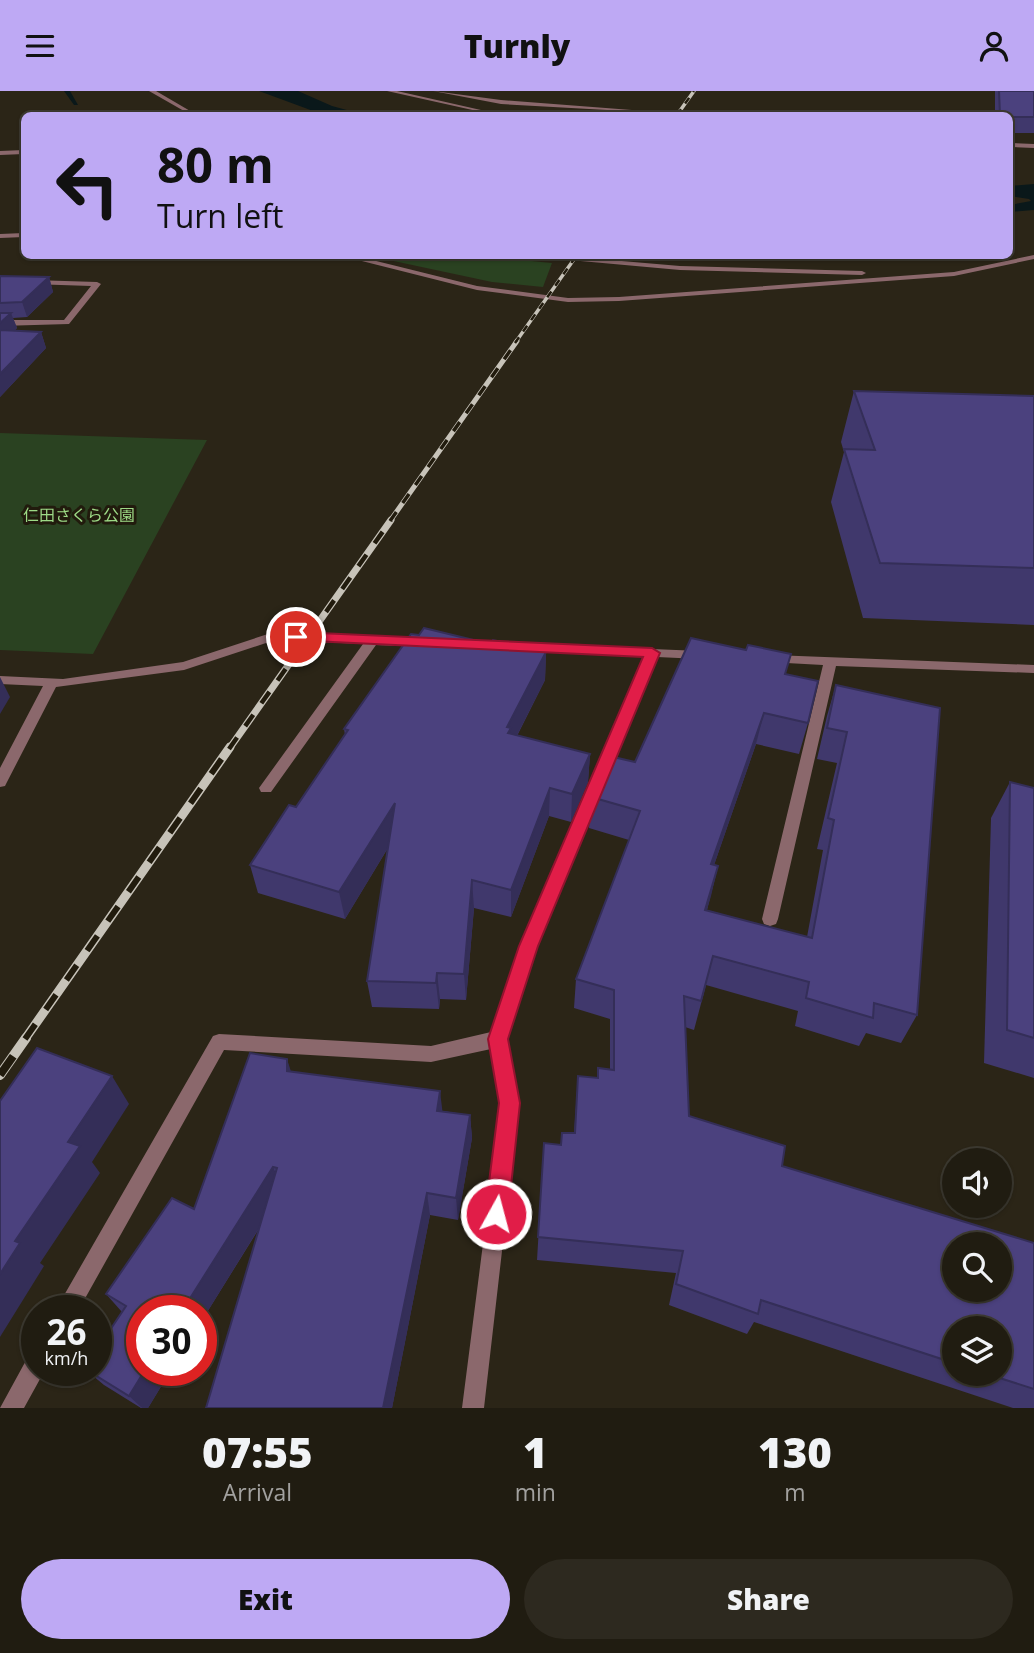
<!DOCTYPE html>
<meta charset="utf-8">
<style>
body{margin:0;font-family:"Open Sans","Noto Sans JP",sans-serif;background:#2d291f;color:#f1f3f6;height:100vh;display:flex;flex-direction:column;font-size:26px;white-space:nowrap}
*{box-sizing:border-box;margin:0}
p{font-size:23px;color:#a2a19f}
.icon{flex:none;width:38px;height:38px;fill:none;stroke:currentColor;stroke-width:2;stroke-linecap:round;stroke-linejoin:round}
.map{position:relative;height:1317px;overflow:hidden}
.side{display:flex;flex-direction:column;background:#201c11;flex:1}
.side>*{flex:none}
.top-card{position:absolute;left:21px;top:21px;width:992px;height:147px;border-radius:10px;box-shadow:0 2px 5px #0004,0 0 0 2px #3d3a31;background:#bea9f4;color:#111;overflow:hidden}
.tools{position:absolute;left:942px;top:1057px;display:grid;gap:14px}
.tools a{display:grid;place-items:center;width:70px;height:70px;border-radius:50%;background:#201c11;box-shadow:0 2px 5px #0004,0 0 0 2px #3d3a31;font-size:35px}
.speed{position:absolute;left:21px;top:1204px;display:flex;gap:14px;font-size:35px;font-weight:700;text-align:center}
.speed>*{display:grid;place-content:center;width:91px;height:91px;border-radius:50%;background:#201c11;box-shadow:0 2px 5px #0004,0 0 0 2px #3d3a31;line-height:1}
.speed small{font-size:18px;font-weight:400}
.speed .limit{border:10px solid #d22;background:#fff;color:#111}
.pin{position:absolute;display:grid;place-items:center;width:60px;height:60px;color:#fff;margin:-30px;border:4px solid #fff;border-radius:50%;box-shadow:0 2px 7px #0007}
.me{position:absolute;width:77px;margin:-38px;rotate:7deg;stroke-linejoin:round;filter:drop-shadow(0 0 5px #0008)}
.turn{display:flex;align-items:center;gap:24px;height:147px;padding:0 21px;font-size:32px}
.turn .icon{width:91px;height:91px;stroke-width:2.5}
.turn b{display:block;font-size:49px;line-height:60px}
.eta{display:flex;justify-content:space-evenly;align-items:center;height:119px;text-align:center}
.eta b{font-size:42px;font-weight:800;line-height:49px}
.primary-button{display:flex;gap:14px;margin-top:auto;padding:14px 21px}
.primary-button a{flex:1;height:80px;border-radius:42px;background:#bea9f4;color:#111;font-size:28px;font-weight:800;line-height:80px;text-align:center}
.primary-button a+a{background:#2d291f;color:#f1f3f6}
header{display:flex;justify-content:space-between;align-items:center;height:91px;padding:0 21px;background:#bea9f4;color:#111;font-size:32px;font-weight:800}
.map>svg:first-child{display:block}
.green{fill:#2a4221}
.water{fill:#0a181a}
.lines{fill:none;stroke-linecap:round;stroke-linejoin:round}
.stream{fill:#0a181a;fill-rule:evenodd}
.lane{fill:#8b686c;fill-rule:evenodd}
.street{fill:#8b686c;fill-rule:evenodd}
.rail-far4-casing{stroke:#c7c3b9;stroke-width:3.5}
.rail-far3-casing{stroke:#c7c3b9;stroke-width:5}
.rail-far2-casing{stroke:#c7c3b9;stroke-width:7}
.rail-far1-casing{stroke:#c7c3b9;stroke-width:9}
.rail-casing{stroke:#c7c3b9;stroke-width:10}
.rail-far4{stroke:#211b0d;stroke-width:2.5;stroke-dasharray:7;stroke-linecap:butt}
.rail-far3{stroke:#211b0d;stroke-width:3.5;stroke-dasharray:11;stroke-linecap:butt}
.rail-far2{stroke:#211b0d;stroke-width:4.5;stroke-dasharray:14;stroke-linecap:butt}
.rail-far1{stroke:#211b0d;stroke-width:6;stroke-dasharray:18;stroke-linecap:butt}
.rail{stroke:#211b0d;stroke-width:8;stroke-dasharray:23;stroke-linecap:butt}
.wall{fill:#40386c;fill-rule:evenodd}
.shaded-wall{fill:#342e58}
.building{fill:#4b417e;stroke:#342e58;stroke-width:2;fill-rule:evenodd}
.route{fill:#e11d48;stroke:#92132f;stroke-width:2}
.labels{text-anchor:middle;stroke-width:6;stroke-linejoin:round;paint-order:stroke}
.far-park-label{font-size:16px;fill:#9dda86;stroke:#211b0d}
</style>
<header><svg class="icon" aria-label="menu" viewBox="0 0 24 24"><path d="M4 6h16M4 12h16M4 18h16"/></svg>Turnly<svg class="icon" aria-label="person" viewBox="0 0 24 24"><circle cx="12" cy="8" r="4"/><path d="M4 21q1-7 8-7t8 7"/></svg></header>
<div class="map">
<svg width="1034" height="1317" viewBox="0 0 1034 1317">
<rect width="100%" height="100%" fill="#2b2517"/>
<!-- green -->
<g class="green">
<path d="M469,164L552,172L543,196L492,191L370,165Z"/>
<path d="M0,342L207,349L93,563L0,559Z"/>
</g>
<!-- water -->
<g class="water">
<path d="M259,0H298L332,15L365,24H324Z"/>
<path d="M1034,93V119L1010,121V114L1031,110L1029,108L1010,105V95Z"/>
</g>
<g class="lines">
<!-- stream -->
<path class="stream" d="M64,0H70L78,14H74Z"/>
<!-- lane -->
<g class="lane">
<path d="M387,0H397L503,24H495Z"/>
<path d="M433,0L501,9L697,24L501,13Z"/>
<path d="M1010,52L1034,53V57L1010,56Z"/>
<path d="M24,142V146L0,147V143Z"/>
<path d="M338,164H352L477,195L568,207L619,206L954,181L1034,164V168L954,185L619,210L568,211L477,199Z"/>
<path d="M514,164H552L680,175L862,180L866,182L862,184L680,179Z"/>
</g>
<!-- street -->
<g class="street">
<path d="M149,0H156L197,24H191Z"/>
<path d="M24,59V63L0,64V60Z"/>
<path d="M0,188L97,191L101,193L69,233L0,235V229H64L91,195L0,192Z"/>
<path d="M274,541L424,548L430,552L424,556L376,554L271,701H261L259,697L363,553L275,549L184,579L56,596L7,691L5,695L0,696V677L43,595L0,593V585L63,588L183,571Z"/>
<path d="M507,552L700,560L706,564L700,568L657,566L537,855L507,948L519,1012L484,1317H462L501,1012L491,958L431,971L224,959L78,1220H55L213,945L219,943L431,955L491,941L521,855L644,566L503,559L501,556L503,553Z"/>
<path d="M773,564L1034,574V582L836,575L778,828L776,833L770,835L764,833L762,828L823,574L768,571L767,568Z"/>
<path d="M37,1261V1279H45L24,1317H0L29,1264Z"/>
</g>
<defs>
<g id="rail-far4">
<path d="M677,24L694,0"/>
<path d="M515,252L577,164"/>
</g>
<path id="rail-far3" d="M390,430L517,250"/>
<path id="rail-far2" d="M229,658L391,429"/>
<path id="rail-far1" d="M25,948L230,656"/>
<path id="rail" d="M0,984L26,947"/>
</defs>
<!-- rail-far4 casing -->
<use href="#rail-far4" class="rail-far4-casing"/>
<!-- rail-far3 casing -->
<use href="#rail-far3" class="rail-far3-casing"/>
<!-- rail-far2 casing -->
<use href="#rail-far2" class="rail-far2-casing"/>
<!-- rail-far1 casing -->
<use href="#rail-far1" class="rail-far1-casing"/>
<!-- rail casing -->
<use href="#rail" class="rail-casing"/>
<!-- rail-far4 -->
<use href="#rail-far4" class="rail-far4"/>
<!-- rail-far3 -->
<use href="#rail-far3" class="rail-far3"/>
<!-- rail-far2 -->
<use href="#rail-far2" class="rail-far2"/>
<!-- rail-far1 -->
<use href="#rail-far1" class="rail-far1"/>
<!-- rail -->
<use href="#rail" class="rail"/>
</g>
<!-- wall -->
<g class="wall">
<path d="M995,0H1034V42H1010V24H995Z"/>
<path d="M0,185L49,186L53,201L27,226L13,227L17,237L14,240L41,241L46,257L0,306Z"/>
<path d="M854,300L1034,305V534L863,527L831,411L844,361L841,351Z"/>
<path d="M419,544L546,561L545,589L517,645L590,663L588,691L571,731L549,725L511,826L474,817L466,909L440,908L439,918L372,916L367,890L388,757L345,828L258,802L250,774L296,716L345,644L344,638Z"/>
<path d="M786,583L808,632L799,663L756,653L714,774L718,775L707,819L807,846L823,759L817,758L837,672L817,668L827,625L836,594L917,924L901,952L866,942L859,955L795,935L798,920L706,894L694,939L685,936L689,1025L782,1075L1034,1152V1317H1013L754,1231L747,1243L669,1214L676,1182L537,1169L544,1052L561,1054L574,1042L578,985L597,987L610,978V928L574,917L576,888L629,749L589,737L591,706L635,671ZM954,1237L999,1283H954Z"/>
<path d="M1010,691L1034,697V987L984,972L991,727Z"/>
<path d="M291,981L443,1020L470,1024L472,1047L458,1129L430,1124L392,1317H206L260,1136L201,1231V1220L171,1279L148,1317H141L104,1294L86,1279L122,1221L106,1203L194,1118Z"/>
</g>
<!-- shaded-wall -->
<g class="shaded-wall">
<path d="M49,186L53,201L27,226L22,211Z"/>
<path d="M11,222L17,237L0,253V232Z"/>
<path d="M41,241L46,257L0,306V283Z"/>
<path d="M546,561L545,589L511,656L507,636Z"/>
<path d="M0,586L10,606L0,623Z"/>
<path d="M764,622L756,653L704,803L711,773Z"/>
<path d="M590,663L588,691L571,731L572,703Z"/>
<path d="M550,697L549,725L511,826V799Z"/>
<path d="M395,712L398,740L345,828L339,801Z"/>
<path d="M718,775L711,805L698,849L705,819Z"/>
<path d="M472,789L474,817L466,909L464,883Z"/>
<path d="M437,882L440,908L439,918L436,892Z"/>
<path d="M287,968L295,993L287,980Z"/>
<path d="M112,985L129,1013L92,1071L100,1082L40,1172L44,1175L0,1246V1183L15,1150L68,1051Z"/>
<path d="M440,1000L443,1025L437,1020Z"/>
<path d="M470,1024L472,1047L458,1129L456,1107Z"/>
<path d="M273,1076L283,1098L201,1231V1220H182Z"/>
<path d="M427,1102L430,1124L392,1317H383Z"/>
<path d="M145,1279H171L148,1317H142L129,1305Z"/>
</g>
<!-- building -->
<g class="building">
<path d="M999,0H1034V26H1010V24H1000Z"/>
<path d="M0,185L49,186L22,211L0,212Z"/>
<path d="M0,222H11L0,232Z"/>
<path d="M0,239L41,241L0,283Z"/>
<path d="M854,300L1034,305V477L880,472L844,358L875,359Z"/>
<path d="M424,537L490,553L493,549L546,561L507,636L511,637L508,642L590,663L572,703L550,697L511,799L472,789L464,883L437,882L436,892L367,890L395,712L339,801L250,774L289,714L296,716L348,639L344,638L411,543L419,544Z"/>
<path d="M691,547L746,559L748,554L791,563L785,583L818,590L808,632L764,622L711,773L718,775L705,819L812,847L834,729L828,727L847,641L827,637L836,594L940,617L917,924L874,912L873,927L806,907L809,891L713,865L701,910L684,905L689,1025L785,1055L782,1075L1034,1152V1298L987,1283H999V1237H954V1272L761,1209L758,1223L676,1193L683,1160L538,1146L544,1052L561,1054L562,1042H575L578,985L598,987V977L614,979V899L576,888L640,720L591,706L609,665L635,671ZM954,1153H999V1199H954Z"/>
<path d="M1010,691L1034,697V947L1007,939Z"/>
<path d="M37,957L112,985L68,1051L80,1055L15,1150L20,1152L0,1183V1010Z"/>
<path d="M250,962L287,968V980L440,1000L437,1020L470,1024L456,1107L427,1102L383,1317H206L277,1077L273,1076L182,1220H142V1279H145L129,1305L87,1279H96V1260L126,1215L106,1203L172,1107L194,1118Z"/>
</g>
<!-- route -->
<path class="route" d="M296,541L652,557L660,562L538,855L508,948L520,1012L508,1123L504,1131L496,1135L488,1131L485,1123L499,1012L488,948L519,855L643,566L291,549V542Z"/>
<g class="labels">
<!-- far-park labels -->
<g class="far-park-label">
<text x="79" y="430">仁田さくら公園</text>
</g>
</g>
</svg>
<div class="tools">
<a><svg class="icon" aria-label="sound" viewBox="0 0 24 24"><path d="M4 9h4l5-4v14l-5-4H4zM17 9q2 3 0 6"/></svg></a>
<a><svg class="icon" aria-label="search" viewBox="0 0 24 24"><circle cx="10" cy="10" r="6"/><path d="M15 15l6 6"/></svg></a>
<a><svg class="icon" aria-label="layers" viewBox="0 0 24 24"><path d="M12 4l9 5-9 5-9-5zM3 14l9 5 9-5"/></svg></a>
</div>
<div class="speed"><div>26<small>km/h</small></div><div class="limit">30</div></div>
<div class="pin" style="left:296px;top:546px;background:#d93025"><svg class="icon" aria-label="arrive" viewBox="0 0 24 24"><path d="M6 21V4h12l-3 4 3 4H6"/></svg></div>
<svg class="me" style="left:496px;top:1123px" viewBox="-20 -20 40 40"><circle r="17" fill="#e11d48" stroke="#fff" stroke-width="3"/><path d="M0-11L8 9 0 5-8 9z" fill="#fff"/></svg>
<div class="top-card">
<div class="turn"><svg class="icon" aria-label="left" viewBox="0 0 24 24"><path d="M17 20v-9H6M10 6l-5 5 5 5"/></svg><div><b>80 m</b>Turn left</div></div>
</div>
</div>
<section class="side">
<div class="eta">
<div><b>07:55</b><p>Arrival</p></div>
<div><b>1</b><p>min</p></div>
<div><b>130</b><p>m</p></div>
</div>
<div class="primary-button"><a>Exit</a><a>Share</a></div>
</section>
